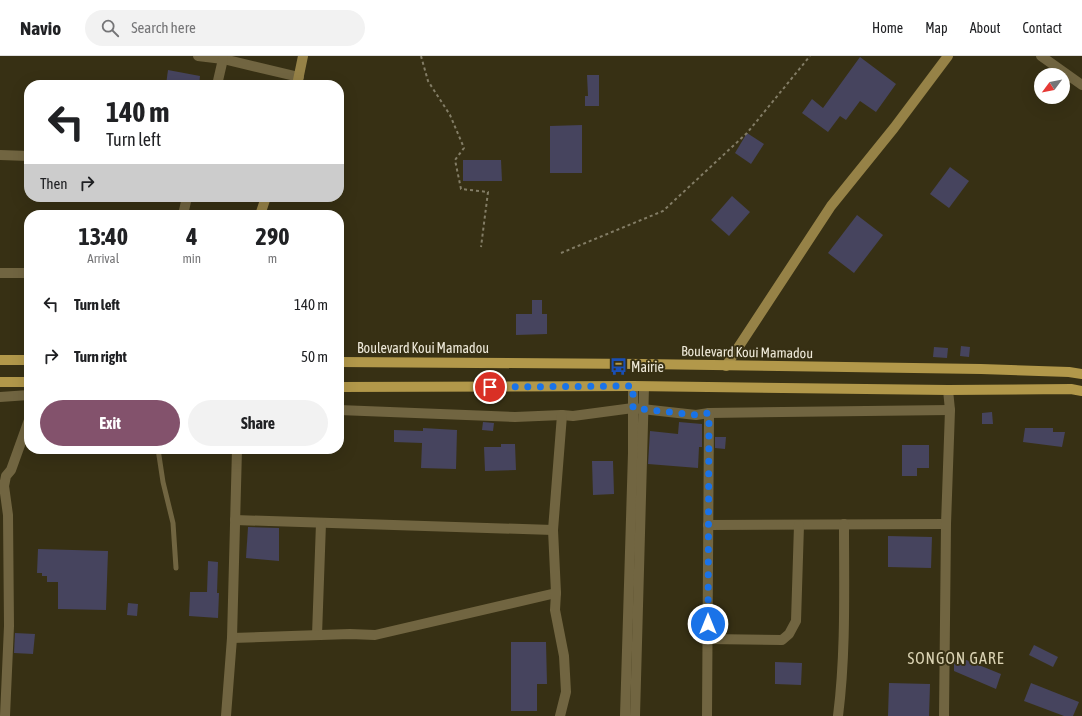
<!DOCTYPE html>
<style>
body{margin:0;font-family:"Asap Condensed",sans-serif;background:#f2f2f2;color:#202124;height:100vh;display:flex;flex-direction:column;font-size:15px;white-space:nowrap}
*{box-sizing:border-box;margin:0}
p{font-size:13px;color:#757577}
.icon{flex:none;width:22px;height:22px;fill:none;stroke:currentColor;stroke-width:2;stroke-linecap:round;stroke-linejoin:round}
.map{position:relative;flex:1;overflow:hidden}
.side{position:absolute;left:24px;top:154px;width:320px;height:244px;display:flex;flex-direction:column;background:#fff;border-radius:16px;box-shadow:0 4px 16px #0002}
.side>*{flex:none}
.guide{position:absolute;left:24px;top:24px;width:320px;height:122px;border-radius:16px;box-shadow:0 4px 16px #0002;background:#fff;color:#202124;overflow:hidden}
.needle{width:26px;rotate:238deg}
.buttons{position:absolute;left:1034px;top:12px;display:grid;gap:8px}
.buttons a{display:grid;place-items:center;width:36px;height:36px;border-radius:50%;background:#fff;box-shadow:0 4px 16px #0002;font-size:20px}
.pin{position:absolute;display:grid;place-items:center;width:34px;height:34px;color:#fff;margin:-17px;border:2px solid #fff;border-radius:50%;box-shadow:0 1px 4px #0007}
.me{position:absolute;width:44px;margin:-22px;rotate:0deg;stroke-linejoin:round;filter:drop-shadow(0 0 3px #0008)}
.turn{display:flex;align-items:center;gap:14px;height:84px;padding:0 16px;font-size:18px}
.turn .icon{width:52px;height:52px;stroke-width:2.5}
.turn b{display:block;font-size:28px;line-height:34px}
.then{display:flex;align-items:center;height:38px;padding:0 16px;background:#0003;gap:8px;font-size:15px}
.eta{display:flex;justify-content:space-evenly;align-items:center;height:68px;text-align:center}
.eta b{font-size:24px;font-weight:700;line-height:28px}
.cta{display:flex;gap:8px;margin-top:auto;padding:8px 16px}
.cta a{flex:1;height:46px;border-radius:24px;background:#83526c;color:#fff;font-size:16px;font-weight:700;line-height:46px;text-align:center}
.cta a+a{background:#f2f2f2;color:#202124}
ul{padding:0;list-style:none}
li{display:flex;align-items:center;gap:12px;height:52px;padding:0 16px}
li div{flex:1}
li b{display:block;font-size:15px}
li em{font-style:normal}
header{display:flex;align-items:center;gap:24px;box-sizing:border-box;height:56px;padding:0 20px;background:#fff;border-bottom:1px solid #e0e0e0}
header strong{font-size:19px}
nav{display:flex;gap:22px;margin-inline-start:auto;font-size:14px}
.search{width:280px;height:36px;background:#f2f2f2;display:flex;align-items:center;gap:10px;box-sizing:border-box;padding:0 14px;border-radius:22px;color:#757577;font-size:15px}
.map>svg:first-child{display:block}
.building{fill:#46445e}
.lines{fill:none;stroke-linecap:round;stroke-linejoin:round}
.path{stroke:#837d66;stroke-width:2;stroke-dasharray:3 3;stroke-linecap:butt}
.lane{stroke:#716541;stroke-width:5}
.street{stroke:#716541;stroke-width:10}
.secondary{stroke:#968247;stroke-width:10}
.primary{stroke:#b2984a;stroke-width:10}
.route{stroke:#1a73e8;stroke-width:7;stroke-dasharray:0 12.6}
.labels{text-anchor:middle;stroke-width:4;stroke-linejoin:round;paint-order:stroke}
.street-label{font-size:14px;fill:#eee9d9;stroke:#373014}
.poi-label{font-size:14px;fill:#eee9d9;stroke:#373014;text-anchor:start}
.quarter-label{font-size:16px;letter-spacing:1px;fill:#dbd3b3;stroke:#373014}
</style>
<header>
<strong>Navio</strong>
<div class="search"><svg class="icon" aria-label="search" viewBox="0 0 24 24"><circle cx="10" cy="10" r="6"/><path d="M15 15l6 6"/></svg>Search here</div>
<nav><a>Home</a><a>Map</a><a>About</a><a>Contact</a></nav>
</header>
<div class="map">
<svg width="1082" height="660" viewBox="0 0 1082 660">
<rect width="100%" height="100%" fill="#373014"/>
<!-- building -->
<g class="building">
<path d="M860,1L896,28L876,56L860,45L846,64L840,60L828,76L802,57L812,43L823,52Z"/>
<path d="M168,14L200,20L199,29H166Z"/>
<path d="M587,19H599V50H585V40H588Z"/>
<path d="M582,69V117H550V70Z"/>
<path d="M747,77L764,88L751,108L735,97Z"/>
<path d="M463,104H501L502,125H463Z"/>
<path d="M950,111L969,125L949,152L930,138Z"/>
<path d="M732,140L750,156L729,180L711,164Z"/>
<path d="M857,159L883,179L854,217L828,197Z"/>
<path d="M532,244H542V258H547V278L516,279V258H532Z"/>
<path d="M961,290L970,291L969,301L960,300Z"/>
<path d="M934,291L948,292L947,302L933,301Z"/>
<path d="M992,356L993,368H982V357Z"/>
<path d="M483,366L494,367L493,375L482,374Z"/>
<path d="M679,366L702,368V391H699L698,412L648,408L650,375L678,378Z"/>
<path d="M423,372L457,374L456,413L421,412L422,387L394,386V374L423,375Z"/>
<path d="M1025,372H1053V376H1065L1062,391L1023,386Z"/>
<path d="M715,381H726L725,393L715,392Z"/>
<path d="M501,388H515L516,414L485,415L484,391H501Z"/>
<path d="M902,389H929V412H917V420H902Z"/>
<path d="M592,405H613L614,438L593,439Z"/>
<path d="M248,471L279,472V505L246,502Z"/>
<path d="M888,480L932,481L931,512L888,511Z"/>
<path d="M38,493L108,495L106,554L58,553V526H47V520H42V517H37Z"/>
<path d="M208,505L218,506L217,537H219L218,562L189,560L190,536H207Z"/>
<path d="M128,547L138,548L137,560L127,559Z"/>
<path d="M15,577L35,578L33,598L14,597Z"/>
<path d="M511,586H546L547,628H537V655H511Z"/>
<path d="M1034,589L1058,601L1053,611L1029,599Z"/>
<path d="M954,599L1001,618L996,633L954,615Z"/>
<path d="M775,606L802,607L801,629L775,628Z"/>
<path d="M889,627L930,628L929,660H888Z"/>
<path d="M1031,627L1079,646L1073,660H1064L1024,645Z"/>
</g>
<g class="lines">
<!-- path -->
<g class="path">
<path d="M421,0L428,25L450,59L464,92L455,104L461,133L488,136L481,191"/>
<path d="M561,197L663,155L747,77L810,0"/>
</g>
<!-- lane -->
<path class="lane" d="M158,393L163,426L173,467L176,512"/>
<!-- street -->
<g class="street">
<path d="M198,0L223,3L299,21"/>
<path d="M1041,0L1082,29"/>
<path d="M217,29L223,3"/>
<path d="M0,99L29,100"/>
<path d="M183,159L187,141"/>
<path d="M0,217H29"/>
<path d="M0,341L29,339"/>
<path d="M339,354L515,361L562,359L573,360L633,352L696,359L709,357L950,354"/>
<path d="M235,464L553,474"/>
<path d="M708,469L946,468"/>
<path d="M317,579L321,467"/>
<path d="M232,582L350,578L375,579L556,537"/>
<path d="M708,583L782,584L789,578L796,565L799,469"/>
<path d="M5,660L9,570L8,459L4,430L6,420L11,414L29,364"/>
<path d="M226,660L232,582L237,393"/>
<path d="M560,660L566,636L564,600L555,554L556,537L553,474L562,359"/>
<path d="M625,660L633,397V330"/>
<path d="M635,660L644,331"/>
<path d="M707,660L709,357"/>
<path d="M838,660C846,597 844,532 844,468"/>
<path d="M944,660L946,468L950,354L948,334"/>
</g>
<!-- secondary -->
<g class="secondary">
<path d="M297,29L303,0"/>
<path d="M260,159L266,141"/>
<path d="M726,310L831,150L894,72L948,0"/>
</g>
<!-- primary -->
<g class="primary">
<path d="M0,304H29"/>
<path d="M339,306L643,308L981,313L1069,316L1082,318"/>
<path d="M0,326H29"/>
<path d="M339,331L633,330L948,334L1071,333L1082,335"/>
</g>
</g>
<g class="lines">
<!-- route -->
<path class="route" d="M490,331L633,330V352L696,359L709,357L708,568"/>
</g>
<!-- icons -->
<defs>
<symbol id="bus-bare" viewBox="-9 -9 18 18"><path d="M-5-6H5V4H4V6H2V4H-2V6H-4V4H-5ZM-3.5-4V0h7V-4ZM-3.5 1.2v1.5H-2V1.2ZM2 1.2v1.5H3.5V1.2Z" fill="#1a4fb4" stroke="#373014" stroke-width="2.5" paint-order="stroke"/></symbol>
</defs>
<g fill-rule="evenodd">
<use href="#bus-bare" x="606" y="298" width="25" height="25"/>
</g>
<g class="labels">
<!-- street labels -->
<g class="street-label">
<text x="423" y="297">Boulevard Koui Mamadou</text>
<text transform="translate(747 296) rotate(1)" y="5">Boulevard Koui Mamadou</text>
</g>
<!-- poi labels -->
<g class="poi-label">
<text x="631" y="316">Mairie</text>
</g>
<!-- quarter labels -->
<g class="quarter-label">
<text x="956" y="608">SONGON GARE</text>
</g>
</g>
</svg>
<div class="buttons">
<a><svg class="needle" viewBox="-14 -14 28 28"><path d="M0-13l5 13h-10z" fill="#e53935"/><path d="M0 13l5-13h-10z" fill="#757577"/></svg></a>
</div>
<div class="pin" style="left:490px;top:331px;background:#d93025"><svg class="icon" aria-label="arrive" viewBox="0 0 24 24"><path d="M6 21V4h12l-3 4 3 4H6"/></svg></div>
<svg class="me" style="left:708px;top:568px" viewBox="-20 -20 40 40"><circle r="17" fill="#1a73e8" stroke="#fff" stroke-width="3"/><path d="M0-11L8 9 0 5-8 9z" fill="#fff"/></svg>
<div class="guide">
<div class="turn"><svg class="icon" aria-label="left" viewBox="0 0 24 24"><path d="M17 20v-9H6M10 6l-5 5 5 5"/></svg><div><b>140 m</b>Turn left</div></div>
<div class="then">Then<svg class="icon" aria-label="right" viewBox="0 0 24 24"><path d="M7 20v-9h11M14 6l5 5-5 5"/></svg></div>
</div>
<section class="side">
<div class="eta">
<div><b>13:40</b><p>Arrival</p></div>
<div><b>4</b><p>min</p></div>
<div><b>290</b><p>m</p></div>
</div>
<ul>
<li><svg class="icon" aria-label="left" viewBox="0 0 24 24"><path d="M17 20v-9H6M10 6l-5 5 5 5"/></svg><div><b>Turn left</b></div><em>140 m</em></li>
<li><svg class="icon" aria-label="right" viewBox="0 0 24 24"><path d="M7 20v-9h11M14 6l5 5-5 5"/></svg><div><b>Turn right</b></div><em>50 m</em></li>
</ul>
<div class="cta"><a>Exit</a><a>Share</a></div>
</section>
</div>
